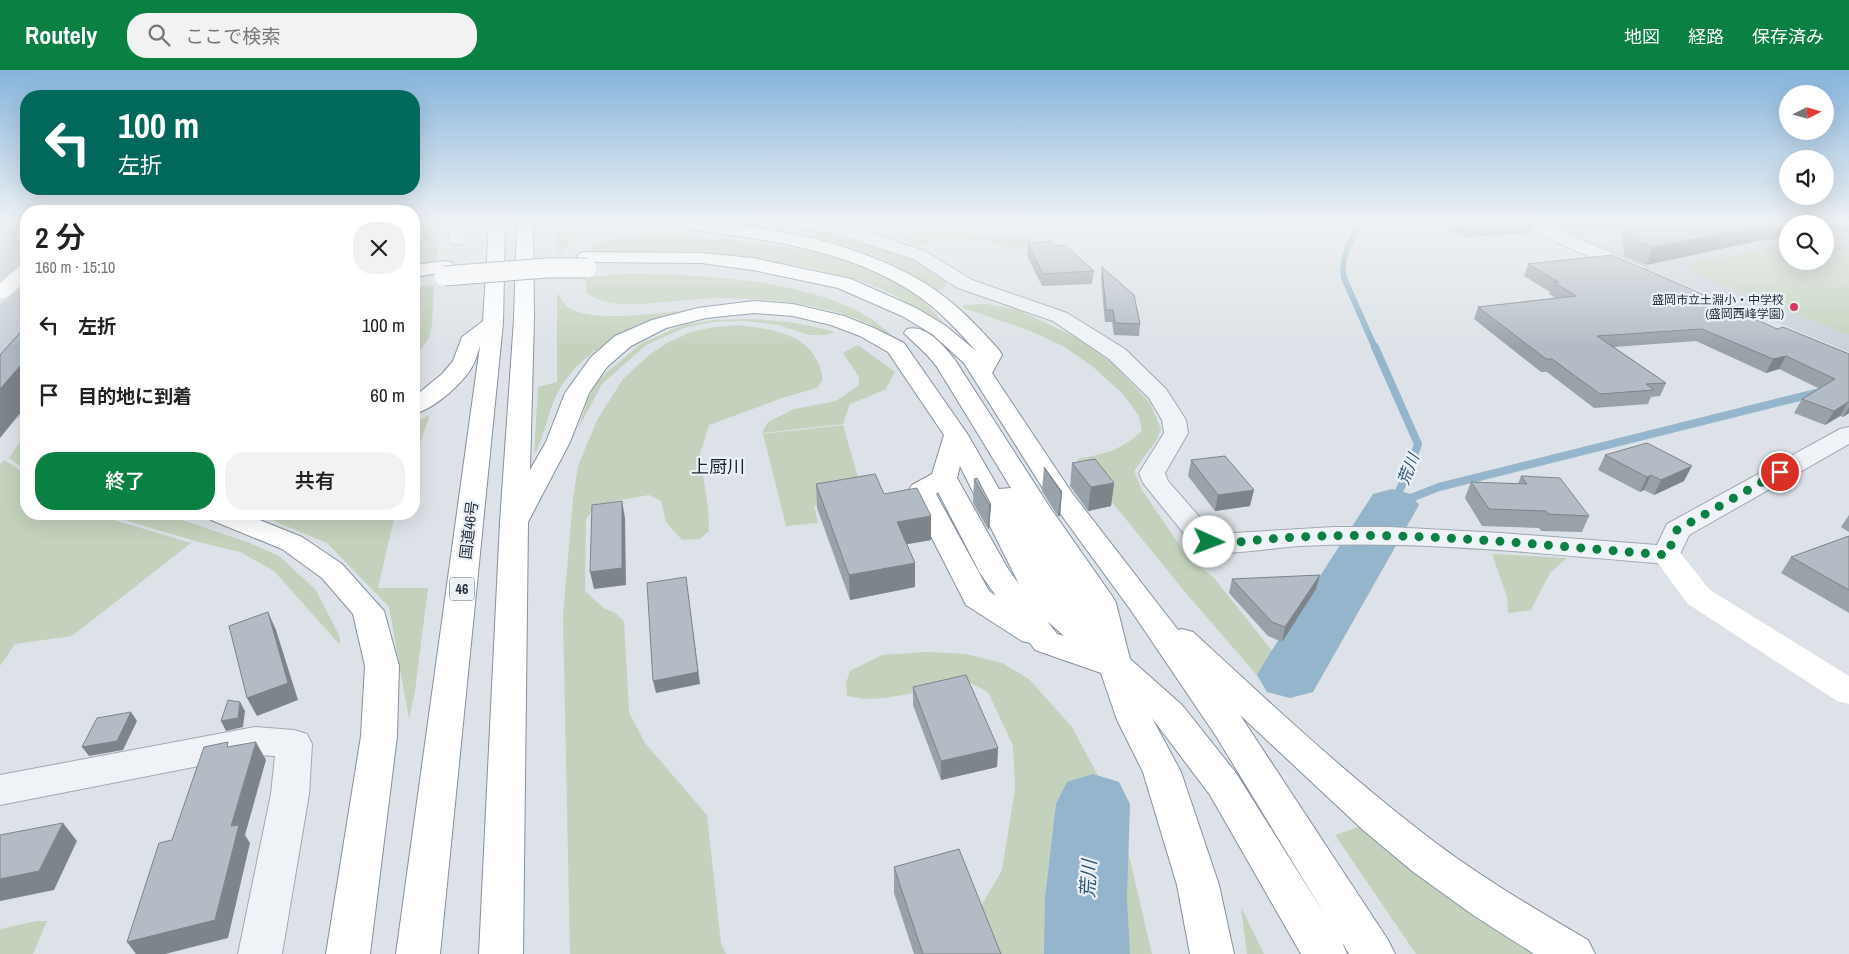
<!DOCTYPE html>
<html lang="ja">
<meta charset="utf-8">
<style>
body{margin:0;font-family:"Archivo Narrow","Noto Sans JP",sans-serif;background:#f2f2f2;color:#222;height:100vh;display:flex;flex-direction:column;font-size:19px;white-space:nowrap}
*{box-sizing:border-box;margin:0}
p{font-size:16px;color:#767676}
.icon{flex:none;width:28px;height:28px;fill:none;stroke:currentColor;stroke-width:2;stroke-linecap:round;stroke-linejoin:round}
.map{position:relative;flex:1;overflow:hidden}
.details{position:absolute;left:20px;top:135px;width:400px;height:315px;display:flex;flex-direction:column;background:#fff;border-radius:20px;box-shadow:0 5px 20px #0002}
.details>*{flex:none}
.guide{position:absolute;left:20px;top:20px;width:400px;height:105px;border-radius:20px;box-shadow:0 5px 20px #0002;background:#00695c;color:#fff;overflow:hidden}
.needle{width:32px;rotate:84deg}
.controls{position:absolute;left:1779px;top:15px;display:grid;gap:10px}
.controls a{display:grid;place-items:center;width:55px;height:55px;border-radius:50%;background:#fff;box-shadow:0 5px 20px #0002;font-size:25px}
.pin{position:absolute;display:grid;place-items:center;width:42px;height:42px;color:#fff;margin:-21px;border:2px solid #fff;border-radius:50%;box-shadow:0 1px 5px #0007}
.me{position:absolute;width:55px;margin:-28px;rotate:92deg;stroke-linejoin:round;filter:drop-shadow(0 0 4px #0008)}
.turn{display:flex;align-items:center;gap:18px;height:105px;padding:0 15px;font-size:22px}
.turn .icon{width:65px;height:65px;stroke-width:2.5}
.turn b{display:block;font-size:35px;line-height:42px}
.round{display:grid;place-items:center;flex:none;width:52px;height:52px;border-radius:20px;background:#f2f2f2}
.head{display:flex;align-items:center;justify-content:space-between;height:85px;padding:0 15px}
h1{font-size:30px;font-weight:600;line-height:38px}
.button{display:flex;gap:10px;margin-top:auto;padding:10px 15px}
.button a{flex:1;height:58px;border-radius:20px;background:#0b8043;color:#fff;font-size:20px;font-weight:600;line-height:58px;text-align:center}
.button a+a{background:#f2f2f2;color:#222}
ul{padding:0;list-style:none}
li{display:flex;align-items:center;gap:15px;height:70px;padding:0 15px}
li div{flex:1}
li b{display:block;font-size:19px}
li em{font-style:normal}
header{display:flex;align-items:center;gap:30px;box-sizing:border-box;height:70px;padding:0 25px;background:#0b8043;color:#fff}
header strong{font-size:24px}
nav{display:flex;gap:28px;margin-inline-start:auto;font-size:18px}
.search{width:350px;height:45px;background:#f2f2f2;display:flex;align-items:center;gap:12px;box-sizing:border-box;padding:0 18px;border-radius:20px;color:#767676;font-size:19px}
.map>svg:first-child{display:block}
.built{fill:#cad1da}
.green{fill:#c4d2bd}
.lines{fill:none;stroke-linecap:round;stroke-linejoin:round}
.stream-far2{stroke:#94b5cb;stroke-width:6}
.stream-far1{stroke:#94b5cb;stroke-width:8}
.stream{stroke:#94b5cb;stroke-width:10}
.river{fill:#94b5cb;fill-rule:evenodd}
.street-casing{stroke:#a1a9b1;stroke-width:2}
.highway-casing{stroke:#83919f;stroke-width:2}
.street{fill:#eff2f6;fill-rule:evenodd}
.secondary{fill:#fff;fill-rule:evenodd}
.highway{fill:#fff;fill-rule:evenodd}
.highway-bridge-casing{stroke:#83919f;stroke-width:21;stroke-linecap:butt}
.highway-bridge{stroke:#fff;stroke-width:19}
.wall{fill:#9aa2a9}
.shaded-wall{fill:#7d848a}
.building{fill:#b3bcc5;stroke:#7d848a}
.route{stroke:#0b8043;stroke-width:9;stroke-dasharray:0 16.2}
.poi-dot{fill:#d73761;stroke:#ecf1f5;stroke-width:2}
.labels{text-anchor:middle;stroke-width:4.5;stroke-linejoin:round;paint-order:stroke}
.far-poi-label{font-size:12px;fill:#25313f;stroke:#ecf1f5;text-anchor:end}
.shield{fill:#ecf1f5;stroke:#616b76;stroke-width:1}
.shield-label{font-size:14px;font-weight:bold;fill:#25313f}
.street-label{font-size:15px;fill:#25313f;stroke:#ecf1f5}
.water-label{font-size:16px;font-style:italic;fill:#2d5575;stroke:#ecf1f5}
.quarter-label{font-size:18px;fill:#17222f;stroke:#ecf1f5}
.near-water-label{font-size:19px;font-style:italic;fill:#2d5575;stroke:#ecf1f5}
</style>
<header>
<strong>Routely</strong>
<div class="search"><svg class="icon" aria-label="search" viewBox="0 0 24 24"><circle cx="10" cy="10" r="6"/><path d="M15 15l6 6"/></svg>ここで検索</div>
<nav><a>地図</a><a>経路</a><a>保存済み</a></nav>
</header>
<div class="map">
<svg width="1849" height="884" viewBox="0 0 1849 884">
<rect width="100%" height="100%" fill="#dce2e7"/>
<!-- built -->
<g class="built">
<path d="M0,154H26V191L0,213Z"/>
<path d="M1633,154H1787L1788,191H1825V154H1849V282L1553,160Z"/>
<path d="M26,218V339L18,349L0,352V235L19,219Z"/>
</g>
<!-- green -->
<g class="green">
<path d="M414,154H446L440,175L414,177Z"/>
<path d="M558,154H657C624,154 580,153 560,184L556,183L555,167Z"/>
<path d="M725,154H779L841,164L912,187L947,210L946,216L938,221C927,214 915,206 903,199C848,169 786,163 725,154Z"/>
<path d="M908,154H969L978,166L992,168L1029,165L1050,181L1004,177L1000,173L971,170L936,171L915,175L897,166L914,169Z"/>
<path d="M646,165C719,165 860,178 917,225C928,234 937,246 946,256C918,239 883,216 851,208C770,186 684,181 601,182L592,180L588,177L604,171Z"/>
<path d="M1825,173L1849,178V265L1700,205L1692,198L1690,193L1787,176L1788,191H1825Z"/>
<path d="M439,177L435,195L414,197V179Z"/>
<path d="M623,204C695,203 808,209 870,248C880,255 890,264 900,271C889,265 878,258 867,253C821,233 767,228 717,228C684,228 629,240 600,230C595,229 591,226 587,223L585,207Z"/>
<path d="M434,215L432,254L429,268L414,289V218Z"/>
<path d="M557,223C561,227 564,235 569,238C593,253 653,243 681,241C633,258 582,276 557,324C547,344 545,366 534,385L538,317L557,312Z"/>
<path d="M986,234L1019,240L1075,267L1112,293L1150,333L1161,359L1156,371L1134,401L1142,420L1187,486L1214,508L1282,593L1261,610L1185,522L1077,389C1105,384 1120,381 1142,361L1139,346L1123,324L1092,296L1063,276L1028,260L963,238V235Z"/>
<path d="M747,249C778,250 806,253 835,262L826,265H809L778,255L744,251L713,252L684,258L646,275L602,314L578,359L589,325L599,309L642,273L683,255L713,250Z"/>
<path d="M739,255C777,260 815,264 823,309L817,318L782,328L709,355L700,384L708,438L709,461L700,469L682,470L666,452L661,431L649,425L597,434L586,449L585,521L605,539L614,542L624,551L629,642L645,673L707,745L721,873L726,884H570L563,546L573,429L578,396L597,350L623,309L649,285L667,273L690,262L715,257Z"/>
<path d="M858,275L895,302L885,320L850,334L843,354L762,363L768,352L794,339L836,331L858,316L859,307L843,283Z"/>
<path d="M429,345V348L414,390V353Z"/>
<path d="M843,355L864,428L814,436L818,453L786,456L763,364Z"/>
<path d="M26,363V400L9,388Z"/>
<path d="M4,390L26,404V444H102L117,451L191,473L72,566L15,574L0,596V395Z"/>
<path d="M110,444H165L250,473L279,486L316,520L340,567V575L274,501L240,482L195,471L121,449Z"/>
<path d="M257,444H395L378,518H428L415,621L409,649L389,537L327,473Z"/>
<path d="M1492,484L1567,488L1550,503L1531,540L1508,543L1507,527Z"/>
<path d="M927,582L966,584L1002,593L1029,609L1072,657L1120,747L1152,884H953L1002,800L1015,719L1013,676L988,622L971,613L885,628L864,629L847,626L846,613L850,601L882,585Z"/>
<path d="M1361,756L1536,884H1416L1335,765Z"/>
<path d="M1241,837L1264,884H1247Z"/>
<path d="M37,851H47L33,884H0V859Z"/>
</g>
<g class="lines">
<!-- stream-far2 -->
<path class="stream-far2" d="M1360,154C1350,173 1340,186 1344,208L1375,278"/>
<!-- stream-far1 -->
<g class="stream-far1">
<path d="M1375,277L1418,374L1409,401L1392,435"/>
<path d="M1393,435L1439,417L1824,321"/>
</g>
<!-- stream -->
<g class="stream">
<path d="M1392,435L1393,433"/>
<path d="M1392,435L1396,433"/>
</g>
<!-- river -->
<g class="river">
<path d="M1392,419L1411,424L1419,435L1313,622L1290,628L1267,622L1257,605L1267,588L1373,424Z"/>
<path d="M1093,704L1119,712L1130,734L1127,828L1130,884H1044L1045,828L1056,734L1067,712Z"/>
</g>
<defs>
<g id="street">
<path d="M453,154H469L463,174L457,175L451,174L448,170Z"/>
<path d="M801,154H837L848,156L925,181L972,210L1067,243L1125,279L1166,319L1186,350L1188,363L1165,403L1168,411L1210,459L1217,464L1334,457H1389L1501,463L1657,475L1667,454L1840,359L1849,357V374L1689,465L1677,491L1667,494C1545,484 1423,470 1300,476C1275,477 1220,489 1199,478C1196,477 1193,473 1190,471L1143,413L1139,403L1164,363L1162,350L1149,328L1109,289L1053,251L958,218L913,189L844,166L803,158Z"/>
<path d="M1522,154H1544L1645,197L1647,201L1645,205L1638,207L1631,205L1524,158Z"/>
<path d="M255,657L294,660L307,664L312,674L309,724L282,884H238L271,724L275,686L255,685L0,735V705Z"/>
</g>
<g id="highway">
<path d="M489,154H505L503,253L440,884H396L480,276C478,281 477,286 475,291C467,311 434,339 414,344V327L442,304L453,291L462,267L483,251Z"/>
<path d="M517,154H533L534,249L530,400L546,372L565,323L591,287L615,266L652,250L698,238L754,231L793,234L844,246L874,258L904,273L968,365L999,419L1011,418L937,297L928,286L904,263L907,259C926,254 944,276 955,290L1049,436L1112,526L1116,533L1130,589L1182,635L1236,703L1325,845L1216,666L1130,539L1049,428L964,293L932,264L902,246L838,218L753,200L701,193L586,192L580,191L577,187L580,183L586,182L701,183L753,188L851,209L916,238L946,256L976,281C959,262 942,243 921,228C854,180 768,170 689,159L683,158L681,154C758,150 871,175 935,220C960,237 979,258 999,280L1002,285L992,303L1072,423L1178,560L1182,559L1193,562C1267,630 1340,699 1419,760C1472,802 1530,836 1588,870L1595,884H1534L1473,845L1412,801L1363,760L1240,645L1388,870L1395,884H1349L1342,872L1347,884H1301L1210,725L1152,648L1181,702L1219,815L1234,884H1190L1177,815L1143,702L1117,650L1101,603L1035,580L1030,573L1022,571L966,535L908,421L912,415L932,404L944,365L888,282L860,266L831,255L793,246L754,243L706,248L666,258L631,276L607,297L589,323L570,372L528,452L523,884H479L500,452L514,249ZM960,396L1019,514L1008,499L957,408ZM938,422L980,503L996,526L989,521L936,424ZM1047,551L1064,566L1057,564Z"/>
<path d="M446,191L453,193L455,197L453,201L414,207V195Z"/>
<path d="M207,444H245L302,467L342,494L384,541L399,596L397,666L370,884H326L361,666L365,596L353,544L322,508L282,479L211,450Z"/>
</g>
</defs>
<!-- street casing -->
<use href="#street" class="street-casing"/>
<!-- highway casing -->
<use href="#highway" class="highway-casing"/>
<!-- street -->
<use href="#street" class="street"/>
<!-- secondary -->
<g class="secondary">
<path d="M26,195V210L7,227L0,229V213L19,197Z"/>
<path d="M1667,476L1677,479L1710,520L1849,606V634L1837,631L1688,534L1652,485L1657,479Z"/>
</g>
<!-- highway -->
<use href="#highway" class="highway"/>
<defs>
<path id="highway-bridge" d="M444,206L547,198H587"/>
</defs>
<!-- highway-bridge casing -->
<use href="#highway-bridge" class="highway-bridge-casing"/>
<!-- highway-bridge -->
<use href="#highway-bridge" class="highway-bridge"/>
</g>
<!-- wall -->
<g class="wall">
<path d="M1439,154H1534L1530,163L1465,167L1458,163H1455Z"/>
<path d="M1548,154H1788L1773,170L1767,169L1646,195L1624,186L1622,157L1565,161Z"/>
<path d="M1825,154H1849V163L1825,158Z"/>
<path d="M1028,174L1056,176L1094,201L1092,214L1042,216L1027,186Z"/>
<path d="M1528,194L1777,259L1849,284V343L1843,347L1840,346L1825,355L1794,343L1802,329L1820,319L1779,299L1766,303L1696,271L1614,277L1666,313L1660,326L1651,327L1648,334L1594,338L1547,302H1541L1474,249L1478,237L1555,228L1549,224L1550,222L1524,206Z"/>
<path d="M1102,197L1140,254L1139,266L1114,265L1112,252H1105L1101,209Z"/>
<path d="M1605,385L1684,411L1654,425L1644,420L1640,422L1598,400Z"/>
<path d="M1191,390L1250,436L1215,441L1188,406Z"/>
<path d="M1072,393L1114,413L1111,436L1088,441L1070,416Z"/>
<path d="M1044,397L1062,422L1060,446H1058L1042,421Z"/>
<path d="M1521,406L1589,446L1582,462L1541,461L1539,458L1482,456L1465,428L1471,412L1518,414Z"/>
<path d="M974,409L991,435L989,459H988L973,433Z"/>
<path d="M816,414L931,470L907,474L915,493V517L850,530L817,438Z"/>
<path d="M1849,445V462L1841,457Z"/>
<path d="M1849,466V543L1781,503L1791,487Z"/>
<path d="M1320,505L1316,519L1282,572L1268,566L1229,523L1232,509Z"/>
<path d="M913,617L998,678L997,697L941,710L913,635Z"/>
<path d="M894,797L1001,884H914L894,823Z"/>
</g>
<!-- shaded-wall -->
<g class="shaded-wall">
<path d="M1458,154H1461L1458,163H1455Z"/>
<path d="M1769,154H1775L1767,169L1646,195L1653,177Z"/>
<path d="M1781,154H1788V165L1775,167L1773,170Z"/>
<path d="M1786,286L1779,299L1766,303L1773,289Z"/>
<path d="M26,289V336L0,368V319Z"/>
<path d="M1848,332L1840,346L1825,355L1834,341Z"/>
<path d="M1849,337V343L1843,347Z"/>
<path d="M1692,396L1684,411L1654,425L1661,410Z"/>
<path d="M1651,405L1644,420L1640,422L1647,407Z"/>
<path d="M1114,413L1111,436L1088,441L1091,417Z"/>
<path d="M1254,420L1250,436L1215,441L1218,425Z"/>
<path d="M1061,422H1062L1060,446H1058Z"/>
<path d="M622,431L625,448L626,515L594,519L590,502Z"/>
<path d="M989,435H991L989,459H988Z"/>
<path d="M931,446V470L897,476V452Z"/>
<path d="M915,493V517L850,530L849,505Z"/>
<path d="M1320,505L1316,519L1282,572L1285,557Z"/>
<path d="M686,507L700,614L656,623L653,611Z"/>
<path d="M268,542L276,560L298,630L257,646L247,628Z"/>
<path d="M240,632L245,641L243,657L226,661L221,651Z"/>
<path d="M131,642L137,651L123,680L89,686L82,677Z"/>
<path d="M256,672L266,690L245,765L250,773L228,868L165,884H136L127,872L231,756Z"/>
<path d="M998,678L997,697L941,710V691Z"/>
<path d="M63,753L77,771L54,820L0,831V809Z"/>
</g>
<!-- building -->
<g class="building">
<path d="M1630,154H1769L1653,177L1632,169Z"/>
<path d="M1050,171L1056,176L1065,175L1094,201L1043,204L1028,174Z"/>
<path d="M1612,185L1691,219L1777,259L1783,257L1849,284V333L1848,332L1834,341L1802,329L1835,309L1786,286L1773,289L1702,259L1597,266L1666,313L1646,314L1654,320L1600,324L1552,289H1546L1478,237L1576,226L1554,212H1559L1528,194Z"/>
<path d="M1102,197L1134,225L1140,254L1115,253L1113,240H1106Z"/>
<path d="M26,256V289L0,319V285Z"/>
<path d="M1647,373L1692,396L1661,410L1651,405L1647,407L1605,385Z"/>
<path d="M1225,386L1254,420L1218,425L1191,390Z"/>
<path d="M1095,389L1114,413L1091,417L1072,393Z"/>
<path d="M1044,397L1062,422H1061Z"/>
<path d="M875,404L884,424L917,418L931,446L897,452L915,493L849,505L816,414Z"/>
<path d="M1521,406L1560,408L1589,446L1548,444L1546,441L1489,439L1471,412L1527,414Z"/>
<path d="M977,408L991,435H989L974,409Z"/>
<path d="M622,431V498L590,502L592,435Z"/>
<path d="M1849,466V520L1791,487Z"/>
<path d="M1320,505L1285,557L1272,552L1232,509Z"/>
<path d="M686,507L698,602L653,611L647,513Z"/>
<path d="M268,542L288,613L247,628L229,556Z"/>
<path d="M966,605L998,678L941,691L913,617Z"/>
<path d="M228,630L240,632L238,648L221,651Z"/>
<path d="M131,642L117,671L82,677L97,648Z"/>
<path d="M228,672L227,677L256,672L231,756L239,755L215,850L127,872L159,773L172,770L204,677Z"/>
<path d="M63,753L39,801L0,809V765Z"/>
<path d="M959,779L1001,884H923L894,797Z"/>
</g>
<!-- sky -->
<linearGradient id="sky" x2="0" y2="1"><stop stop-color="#86b4dc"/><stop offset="0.55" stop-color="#eff2f4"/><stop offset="1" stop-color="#eff2f4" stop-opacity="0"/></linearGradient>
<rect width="1849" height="278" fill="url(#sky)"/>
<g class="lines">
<!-- route -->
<path class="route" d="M1209,472L1223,474C1370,454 1520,474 1667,485L1677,460L1780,402"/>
</g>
<!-- markers -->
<circle class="poi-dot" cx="1794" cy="237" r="5"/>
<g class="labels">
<!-- far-poi labels -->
<g class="far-poi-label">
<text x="1784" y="234">盛岡市立土淵小・中学校<tspan x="1784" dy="14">(盛岡西峰学園)</tspan></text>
</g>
<!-- shield labels -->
<rect class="shield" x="449.5" y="507.5" width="25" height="23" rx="4"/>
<g class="shield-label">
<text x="462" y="524">46</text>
</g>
<!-- street labels -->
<g class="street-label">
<text transform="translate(469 460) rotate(-83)" y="5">国道46号</text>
</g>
<!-- water labels -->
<g class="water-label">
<text transform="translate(1408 399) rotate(-69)" y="6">荒川</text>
</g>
<!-- quarter labels -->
<g class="quarter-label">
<text x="718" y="403">上厨川</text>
</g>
<!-- near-water labels -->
<g class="near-water-label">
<text transform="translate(1088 809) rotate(-87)" y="7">荒川</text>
</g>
</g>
</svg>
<div class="controls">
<a><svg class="needle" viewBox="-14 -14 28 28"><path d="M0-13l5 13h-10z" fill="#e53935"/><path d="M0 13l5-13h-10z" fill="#767676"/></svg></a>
<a><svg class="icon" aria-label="sound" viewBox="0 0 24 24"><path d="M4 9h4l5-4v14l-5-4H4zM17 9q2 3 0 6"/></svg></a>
<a><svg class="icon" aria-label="search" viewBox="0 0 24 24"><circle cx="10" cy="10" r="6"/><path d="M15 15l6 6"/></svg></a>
</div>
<div class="pin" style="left:1780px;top:402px;background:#d93025"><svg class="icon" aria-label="arrive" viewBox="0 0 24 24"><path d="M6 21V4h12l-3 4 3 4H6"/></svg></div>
<svg class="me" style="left:1209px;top:472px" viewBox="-20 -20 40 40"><circle r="19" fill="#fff"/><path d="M0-13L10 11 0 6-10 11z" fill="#0b8043"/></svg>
<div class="guide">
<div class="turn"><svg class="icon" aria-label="left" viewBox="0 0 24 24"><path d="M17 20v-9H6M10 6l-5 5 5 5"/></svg><div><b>100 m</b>左折</div></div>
</div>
<section class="details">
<div class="head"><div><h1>2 分</h1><p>160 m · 15:10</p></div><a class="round"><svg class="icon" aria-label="close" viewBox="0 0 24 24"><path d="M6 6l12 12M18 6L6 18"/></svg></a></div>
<ul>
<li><svg class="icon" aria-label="left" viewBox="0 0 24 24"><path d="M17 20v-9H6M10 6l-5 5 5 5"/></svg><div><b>左折</b></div><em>100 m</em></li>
<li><svg class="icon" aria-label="arrive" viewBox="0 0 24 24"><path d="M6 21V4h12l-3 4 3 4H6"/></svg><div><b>目的地に到着</b></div><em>60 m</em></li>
</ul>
<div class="button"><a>終了</a><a>共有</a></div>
</section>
</div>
